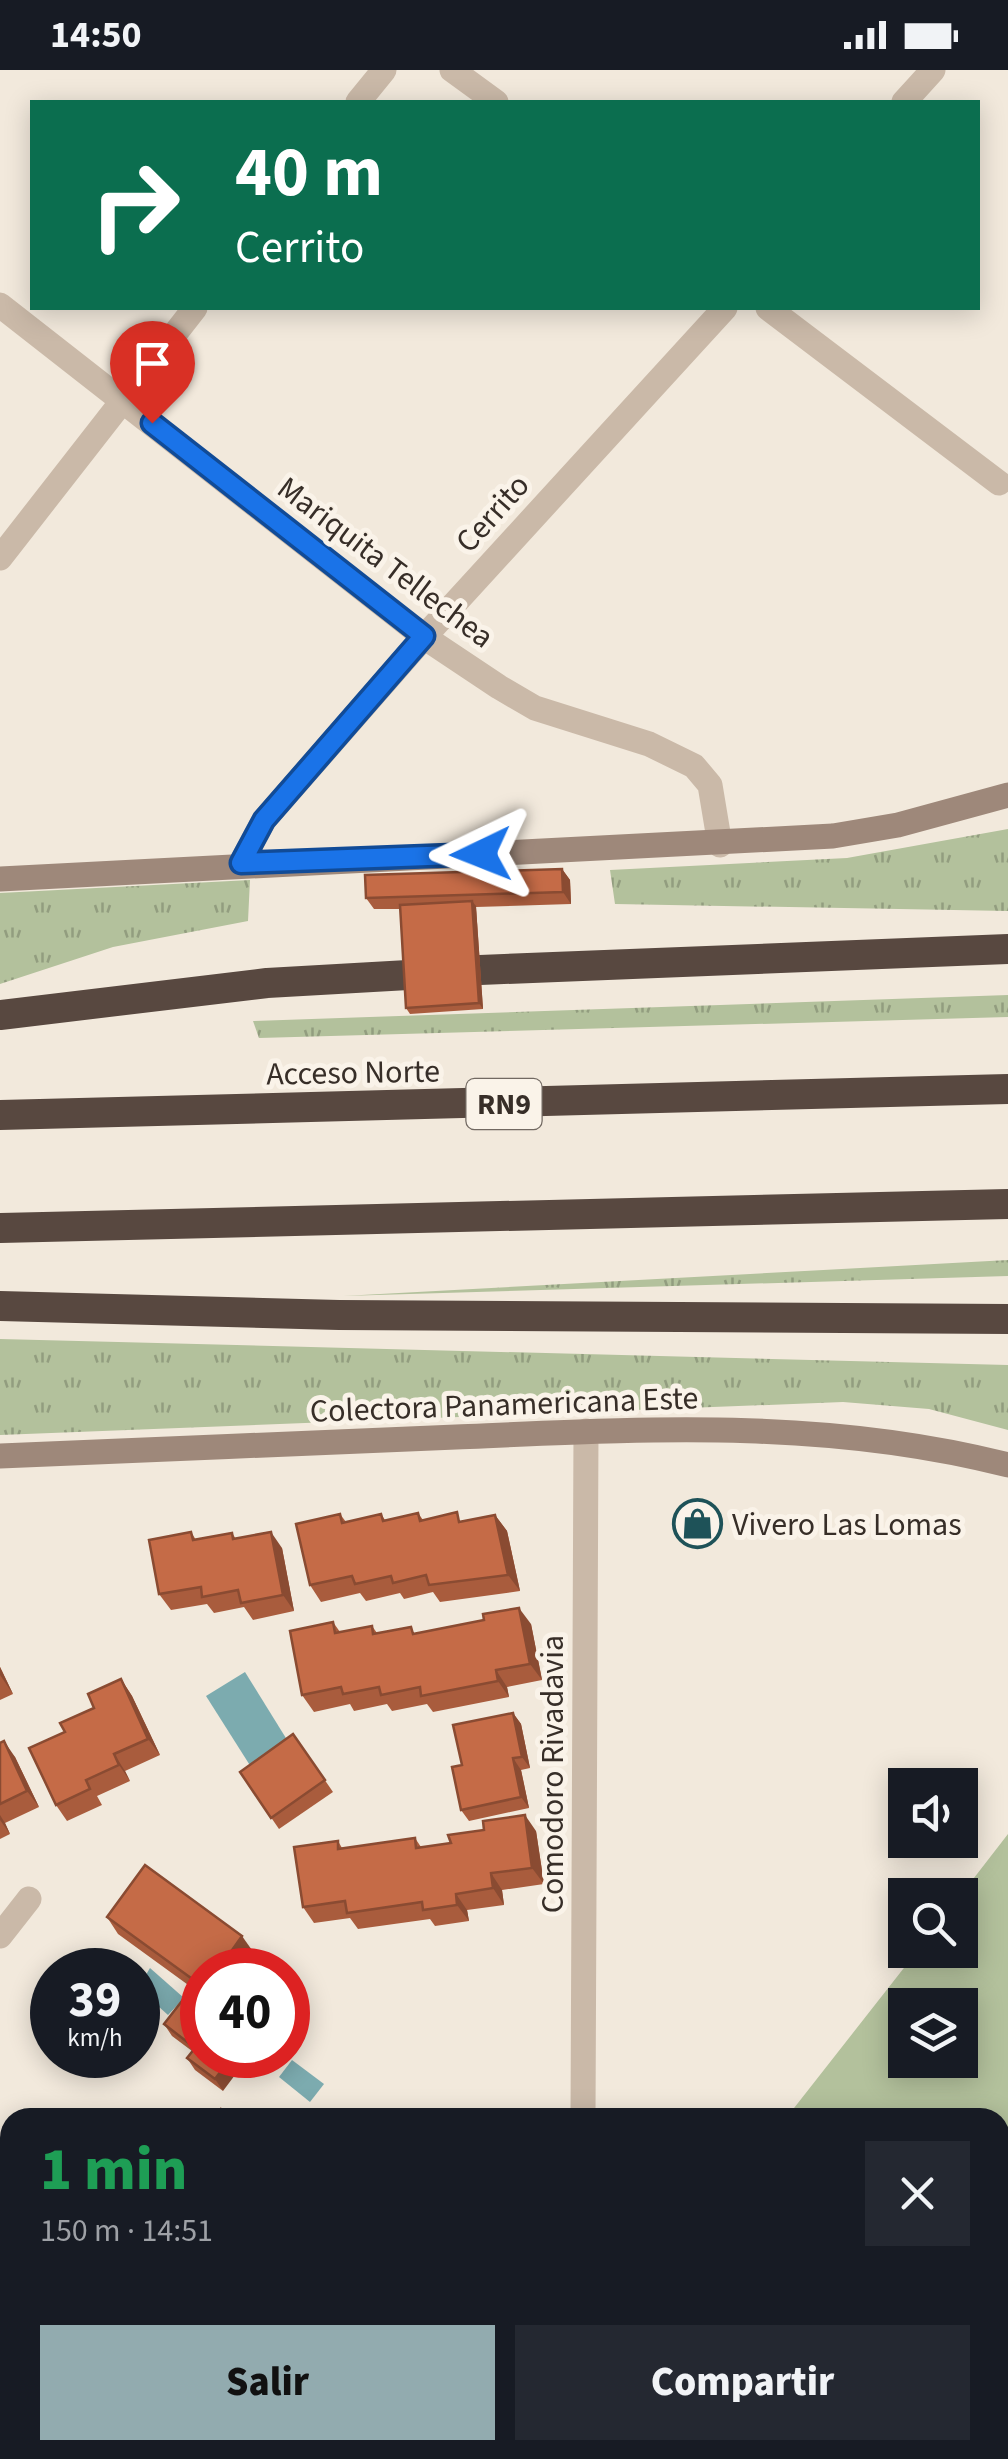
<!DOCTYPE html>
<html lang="es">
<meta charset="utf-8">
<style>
body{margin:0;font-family:"Source Sans 3",sans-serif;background:#242831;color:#f1f3f6;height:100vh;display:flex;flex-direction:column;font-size:38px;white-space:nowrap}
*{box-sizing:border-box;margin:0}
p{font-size:32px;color:#9ea1a6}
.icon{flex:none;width:55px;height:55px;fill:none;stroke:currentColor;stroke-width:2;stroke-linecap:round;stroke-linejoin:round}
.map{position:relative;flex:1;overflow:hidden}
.sheet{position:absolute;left:0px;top:2038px;width:1010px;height:352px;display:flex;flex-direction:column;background:#171b24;border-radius:30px 30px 0 0;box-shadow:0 5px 25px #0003}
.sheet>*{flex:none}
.hud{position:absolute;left:30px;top:30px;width:950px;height:210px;border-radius:0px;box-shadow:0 5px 25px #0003;background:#0b6e4f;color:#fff;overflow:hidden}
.buttons{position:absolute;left:888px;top:1698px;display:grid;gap:20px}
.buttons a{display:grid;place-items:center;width:90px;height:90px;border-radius:0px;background:#171b24;box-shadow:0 5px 25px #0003;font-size:50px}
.speed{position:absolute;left:30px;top:1878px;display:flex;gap:20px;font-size:50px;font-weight:700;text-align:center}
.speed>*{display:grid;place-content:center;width:130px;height:130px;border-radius:50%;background:#171b24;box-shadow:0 5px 25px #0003;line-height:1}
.speed small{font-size:25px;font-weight:400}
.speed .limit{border:15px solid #d22;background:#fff;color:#111}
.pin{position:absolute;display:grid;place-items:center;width:85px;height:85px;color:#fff;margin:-102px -42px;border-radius:50% 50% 50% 0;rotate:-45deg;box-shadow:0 0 10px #0007}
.pin .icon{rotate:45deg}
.me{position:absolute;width:110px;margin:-55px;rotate:268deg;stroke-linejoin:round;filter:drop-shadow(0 0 8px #0008)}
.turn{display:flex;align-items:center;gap:35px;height:210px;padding:0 40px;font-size:45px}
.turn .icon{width:130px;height:130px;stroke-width:2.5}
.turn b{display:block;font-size:70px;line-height:85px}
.round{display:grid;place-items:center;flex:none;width:105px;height:105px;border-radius:0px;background:#242831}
.overview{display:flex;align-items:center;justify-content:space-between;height:170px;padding:0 40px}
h1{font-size:60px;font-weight:800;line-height:75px;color:#1e9e55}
.cta{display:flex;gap:20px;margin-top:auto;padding:20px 40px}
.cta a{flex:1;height:115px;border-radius:0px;background:#92abaf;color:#111;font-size:40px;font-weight:800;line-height:115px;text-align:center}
.cta a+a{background:#242831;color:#f1f3f6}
.status{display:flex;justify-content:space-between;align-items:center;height:70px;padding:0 50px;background:#171b24;direction:ltr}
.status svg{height:28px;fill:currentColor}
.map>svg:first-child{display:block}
.grass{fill:url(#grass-tufts)}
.pitch{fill:#b3c19c;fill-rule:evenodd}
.water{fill:#7cabaf}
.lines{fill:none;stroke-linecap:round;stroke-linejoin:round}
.street{stroke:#cab9a8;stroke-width:25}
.secondary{stroke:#9e887a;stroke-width:25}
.highway{stroke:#584840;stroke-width:30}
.wall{fill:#a95c3d}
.shaded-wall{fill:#8a4b32}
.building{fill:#c56b47;stroke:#8a4b32;stroke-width:2.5}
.route-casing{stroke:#114b97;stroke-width:25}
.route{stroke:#1a73e8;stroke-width:18}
.labels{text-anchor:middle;stroke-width:10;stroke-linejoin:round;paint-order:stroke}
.shield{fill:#faf3e9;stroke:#726962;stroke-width:2.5}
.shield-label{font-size:30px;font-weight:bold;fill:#372e28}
.street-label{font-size:32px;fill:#372e28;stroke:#faf3e9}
.poi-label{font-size:32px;fill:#372e28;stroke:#faf3e9;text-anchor:start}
</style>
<div class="status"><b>14:50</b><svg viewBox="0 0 49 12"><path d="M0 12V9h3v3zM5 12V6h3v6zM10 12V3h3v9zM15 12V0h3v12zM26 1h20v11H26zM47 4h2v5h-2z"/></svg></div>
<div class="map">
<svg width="1008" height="2389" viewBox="0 0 1008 2389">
<defs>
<pattern id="grass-tufts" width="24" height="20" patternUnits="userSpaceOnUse" patternTransform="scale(2.5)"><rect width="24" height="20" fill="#b3c19c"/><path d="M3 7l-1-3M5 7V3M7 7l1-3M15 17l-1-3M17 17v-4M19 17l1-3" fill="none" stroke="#929d7f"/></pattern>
</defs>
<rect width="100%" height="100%" fill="#f2e9dc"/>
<!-- grass -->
<g class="grass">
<path d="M1008,759V841L615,834L610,800L847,788Z"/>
<path d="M250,810L248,851L113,877L0,914V823Z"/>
<path d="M1008,925V947L259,968L253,951Z"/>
<path d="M1008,1190V1206L343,1226Z"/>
<path d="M0,1269L1008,1295V1360L929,1339L843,1332L0,1365Z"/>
</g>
<!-- pitch -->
<path class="pitch" d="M1008,1764V2389H919L908,2380H1000V2048L787,2047L918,1880H960V1826ZM905,1935H960V1990H905Z"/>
<!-- water -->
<g class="water">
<path d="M245,1602L289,1673L251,1697L206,1626Z"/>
<path d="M150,1898L184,1928L168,1945L138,1918Z"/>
<path d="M292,1990L324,2014L310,2032L279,2007Z"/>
</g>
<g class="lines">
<!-- street -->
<g class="street">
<path d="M452,0L496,32"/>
<path d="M358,32L384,0"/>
<path d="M904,32L933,0"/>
<path d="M0,235L424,567L499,617L535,638L649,674L694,696L710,715L720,775"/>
<path d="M768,238L999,413"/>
<path d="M0,488L195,238"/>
<path d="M241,793L264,750L424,567L725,238"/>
<path d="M0,1866L29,1829"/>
<path d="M583,2048L586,1361"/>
<path d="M0,2244L10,2251"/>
<path d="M195,2380L207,2389"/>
<path d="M419,2389L425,2380"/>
</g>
<!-- secondary -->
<g class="secondary">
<path d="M0,809L833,766L898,755L1008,725"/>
<path d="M0,1386C152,1380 304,1373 456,1367C644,1359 823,1348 1008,1395"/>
</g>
<!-- highway -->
<g class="highway">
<path d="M480,900L1008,879"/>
<path d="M0,945L267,913L408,905"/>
<path d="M0,1045L1008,1019"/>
<path d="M0,1158L1008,1134"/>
<path d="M0,1236L339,1245L1008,1249"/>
</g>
</g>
<!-- wall -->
<g class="wall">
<path d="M562,799L570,810L571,834L476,837L483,939L410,944L406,938L400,839H374L366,828Z"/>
<path d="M418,1443L423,1450L463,1451L495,1445L507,1461L520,1521L440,1532L433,1522L404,1529L400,1523L366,1531L360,1523L321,1532L310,1515L340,1444L346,1452L381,1444L385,1450Z"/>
<path d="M191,1462L196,1470L232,1463L236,1469L282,1478L294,1541L253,1550L244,1537L214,1543L207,1534L171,1540L159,1524Z"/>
<path d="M333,1552L340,1562L372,1556L377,1563H416L531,1554L542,1610L507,1617L509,1627L433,1642L427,1634L392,1641L387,1634L354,1641L350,1634L314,1642L302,1625Z"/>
<path d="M0,1597L13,1624L0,1630Z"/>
<path d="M121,1609L132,1626L160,1685L125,1701L130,1711L97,1726L102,1735L67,1751L56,1735L65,1662L94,1638Z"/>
<path d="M513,1643L521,1654L530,1698L521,1700L529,1738L469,1751L461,1740L462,1695Z"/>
<path d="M293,1664L333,1722L279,1759L240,1702Z"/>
<path d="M0,1673L15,1687L39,1737L5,1753L10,1764L0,1769Z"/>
<path d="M536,1761L544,1814L502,1820L504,1835L467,1840L469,1851L435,1856L430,1849L358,1859L350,1848L314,1853L303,1837L338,1771L342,1778L415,1768L421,1777Z"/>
<path d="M107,1847L254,1883L202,1900V1925L118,1864Z"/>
<path d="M192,1918L223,2021L195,2000L187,1988L192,1981L172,1966L164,1954Z"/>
</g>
<!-- shaded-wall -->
<g class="shaded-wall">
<path d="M562,799L570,810L571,834L563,822Z"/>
<path d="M472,831L476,836L483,939L479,933Z"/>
<path d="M495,1445L507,1461L520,1521L508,1505Z"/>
<path d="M271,1462L282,1478L294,1541L283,1525Z"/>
<path d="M519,1538L531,1554L542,1610L530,1594Z"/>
<path d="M0,1597L13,1624L0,1605Z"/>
<path d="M496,1600L507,1617L509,1627L498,1611Z"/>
<path d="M121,1609L132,1626L160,1685L148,1669Z"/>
<path d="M513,1643L521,1654L530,1698L522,1687Z"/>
<path d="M4,1671L15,1687L39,1737L27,1721Z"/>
<path d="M114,1684L125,1701L130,1711L119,1695Z"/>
<path d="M513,1688L521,1700L529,1738L521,1727Z"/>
<path d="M0,1745L5,1753L10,1764L0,1750Z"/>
<path d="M525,1745L536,1761L544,1814L532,1798Z"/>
<path d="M491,1803L502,1820L504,1835L493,1818Z"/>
<path d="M456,1824L467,1840L469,1851L457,1835Z"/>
<path d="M242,1866L254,1883L241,1900H218Z"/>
<path d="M233,1985H250L223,2021L215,2009Z"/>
</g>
<!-- building -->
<g class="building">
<path d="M562,799L563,822L366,828L365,805Z"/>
<path d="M472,831L479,933L406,938L400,835Z"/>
<path d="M457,1442L459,1452L495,1445L508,1505L429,1515L426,1505L393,1513L391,1506L355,1514L352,1506L310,1515L296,1454L340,1444L342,1453L381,1444L383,1451L418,1443L420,1451Z"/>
<path d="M191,1462L193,1470L232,1463L233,1469L271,1462L283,1525L241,1533L238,1520L202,1527L201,1517L159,1524L149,1470Z"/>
<path d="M519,1538L530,1594L496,1600L498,1611L421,1626L420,1617L381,1625L379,1617L343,1624L341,1617L302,1625L290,1561L333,1552L335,1563L372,1556L373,1564L411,1557L413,1564L484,1550L483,1544Z"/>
<path d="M121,1609L148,1669L114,1684L119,1695L86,1710L90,1719L56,1735L29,1678L65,1662L60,1653L94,1638L88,1624Z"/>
<path d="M513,1643L522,1687L513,1688L521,1727L461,1740L452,1697L462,1695L453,1655Z"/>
<path d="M293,1664L325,1710L271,1748L240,1702Z"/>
<path d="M4,1671L27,1721L0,1734V1673Z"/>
<path d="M525,1745L532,1798L491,1803L493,1818L456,1824L457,1835L423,1840L422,1832L347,1843L345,1831L303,1837L294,1777L338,1771V1779L415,1768L416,1778L451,1773L448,1765L484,1760L483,1751Z"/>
<path d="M145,1795L242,1866L218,1900H202V1916L107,1847Z"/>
<path d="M192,1918L202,1926V1985H233L215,2009L187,1988L195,1978L164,1954Z"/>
<path d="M221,2039L236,2048H215Z"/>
</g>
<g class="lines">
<defs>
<path id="route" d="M152,353L424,566L264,750L241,793L481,784"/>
</defs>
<!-- route casing -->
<use href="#route" class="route-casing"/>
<!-- route -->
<use href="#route" class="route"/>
</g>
<!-- icons -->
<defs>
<symbol id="shop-ring" viewBox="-11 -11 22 22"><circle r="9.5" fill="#faf3e9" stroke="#1e5258" stroke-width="1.5"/><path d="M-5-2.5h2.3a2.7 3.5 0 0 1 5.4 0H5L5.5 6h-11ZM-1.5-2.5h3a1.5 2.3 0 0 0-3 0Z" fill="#1e5258"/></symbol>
</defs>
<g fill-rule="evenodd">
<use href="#shop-ring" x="670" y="1426" width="55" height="55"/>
</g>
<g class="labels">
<!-- shield labels -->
<rect class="shield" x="466.5" y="1009" width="75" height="50" rx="8"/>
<g class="shield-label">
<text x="504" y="1044">RN9</text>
</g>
<!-- street labels -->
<g class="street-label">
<text transform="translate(492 443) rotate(-48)" y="11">Cerrito</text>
<text transform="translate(386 492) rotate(37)" y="11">Mariquita Tellechea</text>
<text transform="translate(353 1002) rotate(-1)" y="11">Acceso Norte</text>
<text transform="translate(504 1334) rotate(-2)" y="11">Colectora Panamericana Este</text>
<text transform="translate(552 1704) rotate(-90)" y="11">Comodoro Rivadavia</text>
</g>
<!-- poi labels -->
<g class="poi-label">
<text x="732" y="1465">Vivero Las Lomas</text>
</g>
</g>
</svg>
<div class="buttons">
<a><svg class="icon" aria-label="sound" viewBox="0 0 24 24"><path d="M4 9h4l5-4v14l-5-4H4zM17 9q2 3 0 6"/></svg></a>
<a><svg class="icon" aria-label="search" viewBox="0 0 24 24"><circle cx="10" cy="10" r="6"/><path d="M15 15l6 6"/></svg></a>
<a><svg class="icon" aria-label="layers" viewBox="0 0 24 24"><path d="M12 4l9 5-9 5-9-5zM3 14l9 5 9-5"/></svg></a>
</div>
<div class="speed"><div>39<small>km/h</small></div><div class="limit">40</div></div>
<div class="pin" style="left:152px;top:353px;background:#d93025"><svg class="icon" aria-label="arrive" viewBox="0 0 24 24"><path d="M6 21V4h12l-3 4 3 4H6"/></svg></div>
<svg class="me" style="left:481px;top:784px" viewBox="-20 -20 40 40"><path d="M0-17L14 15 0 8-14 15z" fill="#1a73e8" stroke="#fff" stroke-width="4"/></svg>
<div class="hud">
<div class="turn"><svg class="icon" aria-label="right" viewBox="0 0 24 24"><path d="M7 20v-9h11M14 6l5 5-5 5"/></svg><div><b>40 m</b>Cerrito</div></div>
</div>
<section class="sheet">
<div class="overview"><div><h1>1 min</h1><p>150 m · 14:51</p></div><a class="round"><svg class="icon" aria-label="close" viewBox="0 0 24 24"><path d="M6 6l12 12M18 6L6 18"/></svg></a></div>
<div class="cta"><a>Salir</a><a>Compartir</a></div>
</section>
</div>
